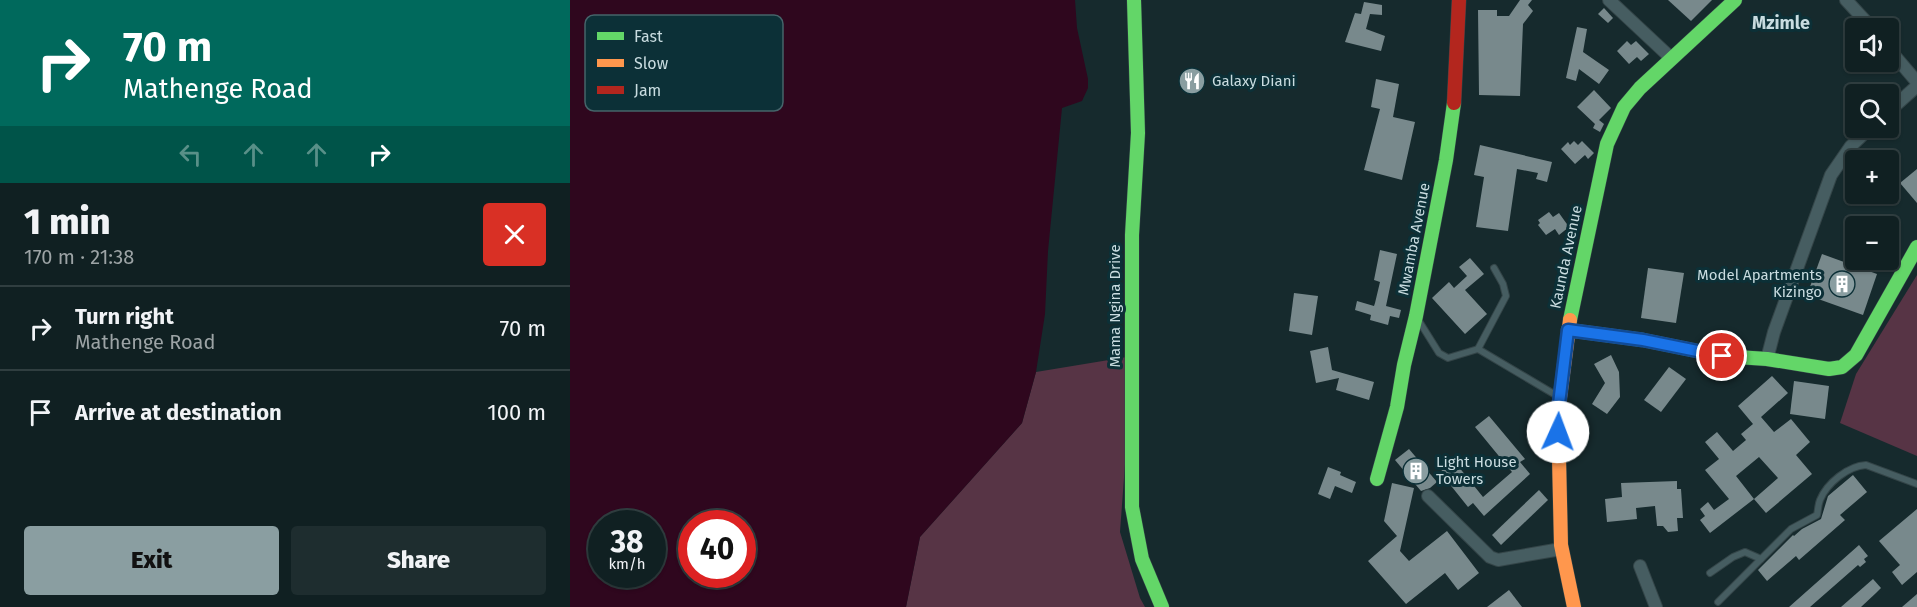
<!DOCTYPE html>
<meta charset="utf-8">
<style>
body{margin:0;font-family:"Fira Sans",sans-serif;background:#1e2d2f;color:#f1f3f6;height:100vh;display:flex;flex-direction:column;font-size:22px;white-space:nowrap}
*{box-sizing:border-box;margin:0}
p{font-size:20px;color:#9ca3a5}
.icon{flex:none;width:33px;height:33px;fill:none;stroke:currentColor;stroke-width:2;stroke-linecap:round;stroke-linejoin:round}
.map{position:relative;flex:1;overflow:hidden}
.sheet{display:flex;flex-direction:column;background:#102022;width:570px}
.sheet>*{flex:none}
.guide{background:#00695c;color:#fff;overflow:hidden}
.controls{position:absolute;left:1275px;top:18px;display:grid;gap:12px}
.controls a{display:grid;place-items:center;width:54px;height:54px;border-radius:6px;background:#102022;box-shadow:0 2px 4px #0004,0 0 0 2px #303e40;font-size:30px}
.speed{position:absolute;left:18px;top:510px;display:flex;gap:12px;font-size:30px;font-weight:700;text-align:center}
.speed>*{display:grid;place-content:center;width:78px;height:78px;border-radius:50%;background:#102022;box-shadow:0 2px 4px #0004,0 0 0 2px #303e40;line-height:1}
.speed small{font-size:15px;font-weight:400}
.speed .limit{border:9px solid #d22;background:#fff;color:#111}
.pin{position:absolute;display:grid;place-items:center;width:51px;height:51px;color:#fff;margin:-26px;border:3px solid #fff;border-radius:50%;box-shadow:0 2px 6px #0007}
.me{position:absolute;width:66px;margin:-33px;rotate:2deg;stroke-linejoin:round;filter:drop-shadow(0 0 4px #0008)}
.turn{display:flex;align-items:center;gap:21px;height:126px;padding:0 24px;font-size:27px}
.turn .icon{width:78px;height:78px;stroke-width:2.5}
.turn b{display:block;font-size:42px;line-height:51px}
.lanes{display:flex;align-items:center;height:57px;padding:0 24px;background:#0003;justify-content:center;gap:30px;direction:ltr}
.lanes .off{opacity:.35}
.round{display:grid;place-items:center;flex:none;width:63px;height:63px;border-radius:6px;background:#1e2d2f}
.summary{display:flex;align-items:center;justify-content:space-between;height:102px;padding:0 24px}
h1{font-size:36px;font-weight:800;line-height:45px}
.button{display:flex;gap:12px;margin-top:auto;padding:12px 24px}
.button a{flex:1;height:69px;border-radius:6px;background:#8a9ea1;color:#111;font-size:24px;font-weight:800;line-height:69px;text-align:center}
.button a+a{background:#1e2d2f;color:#f1f3f6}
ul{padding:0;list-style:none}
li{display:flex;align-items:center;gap:18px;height:84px;padding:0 24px;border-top:2px solid #303e40}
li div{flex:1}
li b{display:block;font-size:22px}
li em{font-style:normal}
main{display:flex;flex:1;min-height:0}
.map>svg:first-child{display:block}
.green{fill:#573445}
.water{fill:#2f071e;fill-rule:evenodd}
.building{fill:#78898c;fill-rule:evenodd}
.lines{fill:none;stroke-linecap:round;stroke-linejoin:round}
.lane-casing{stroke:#344548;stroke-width:8}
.street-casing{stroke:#344548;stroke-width:14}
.fast-casing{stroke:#344548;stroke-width:15}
.slow-casing{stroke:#344548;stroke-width:15}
.jam-casing{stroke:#344548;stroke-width:15}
.lane{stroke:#465d61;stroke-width:6}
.street{stroke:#465d61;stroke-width:12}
.fast{stroke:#63d668;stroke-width:14}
.slow{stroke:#ff974d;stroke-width:14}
.jam{stroke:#b3261e;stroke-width:14}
.route-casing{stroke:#114b97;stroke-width:15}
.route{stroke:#1a73e8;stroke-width:10}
.labels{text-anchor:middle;stroke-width:6;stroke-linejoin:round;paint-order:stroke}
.poi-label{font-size:15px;fill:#c9dce0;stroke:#0c3037;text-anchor:start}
.street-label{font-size:15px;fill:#c9dce0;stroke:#0c3037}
.quarter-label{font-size:18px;font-weight:bold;fill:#c9dce0;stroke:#0c3037}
.key{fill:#0c3037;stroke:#45646a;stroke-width:1.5}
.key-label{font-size:16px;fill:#c9dce0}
</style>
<main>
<section class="sheet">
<div class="guide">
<div class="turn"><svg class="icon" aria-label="right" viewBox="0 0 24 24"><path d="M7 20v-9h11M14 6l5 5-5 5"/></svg><div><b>70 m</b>Mathenge Road</div></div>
<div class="lanes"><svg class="icon off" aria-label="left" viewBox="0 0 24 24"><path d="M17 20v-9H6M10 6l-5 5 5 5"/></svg><svg class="icon off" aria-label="ahead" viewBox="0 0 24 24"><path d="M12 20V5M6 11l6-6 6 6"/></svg><svg class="icon off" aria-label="ahead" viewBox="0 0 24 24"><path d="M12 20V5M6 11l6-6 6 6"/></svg><svg class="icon" aria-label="right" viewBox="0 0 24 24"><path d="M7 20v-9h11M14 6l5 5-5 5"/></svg></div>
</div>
<div class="summary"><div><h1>1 min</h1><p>170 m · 21:38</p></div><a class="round" style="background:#d93025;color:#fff"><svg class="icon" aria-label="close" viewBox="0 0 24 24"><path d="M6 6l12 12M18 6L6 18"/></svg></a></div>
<ul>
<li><svg class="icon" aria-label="right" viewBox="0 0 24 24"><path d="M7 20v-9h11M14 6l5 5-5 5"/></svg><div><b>Turn right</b><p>Mathenge Road</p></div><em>70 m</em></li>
<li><svg class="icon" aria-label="arrive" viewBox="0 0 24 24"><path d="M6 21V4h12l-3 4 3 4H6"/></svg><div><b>Arrive at destination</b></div><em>100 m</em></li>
</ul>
<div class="button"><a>Exit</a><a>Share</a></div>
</section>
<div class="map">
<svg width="1347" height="607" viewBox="0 0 1347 607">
<rect width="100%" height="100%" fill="#162a2d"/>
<!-- green -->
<g class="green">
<path d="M1347,275V456L1270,423L1286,374Z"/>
<path d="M563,356L550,532L570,598L575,607H336L350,537L452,423L466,372Z"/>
</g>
<!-- water -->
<path class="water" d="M0,0H505L507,28L518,79V88L512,101L492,108L478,251L475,314L466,372L452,423L350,537L336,607H0ZM32,524H82V574H32ZM122,524H172V574H122Z"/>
<!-- building -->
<g class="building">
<path d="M950,0H962L958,5L963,11L953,24L950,96L909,95L908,10H927V16H939Z"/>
<path d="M1098,0H1142L1121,21Z"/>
<path d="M794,2L812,5V15L800,14L796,29L815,36L811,51L775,42L785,13L791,14Z"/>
<path d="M1034,8L1043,18L1038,23L1028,14Z"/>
<path d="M1007,27L1017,29L1013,52L1039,70L1029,84L1009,69L1006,81L996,78Z"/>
<path d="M1057,41L1061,45L1066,41L1079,54L1071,61L1067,57L1059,64L1047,51Z"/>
<path d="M806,79L829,84L823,117L845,122L832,180L794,170L810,109L801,107Z"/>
<path d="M1024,90L1041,108L1029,120L1034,124L1030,132L1023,128L1025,124L1007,107Z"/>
<path d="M1004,141L1008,145L1012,141L1024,153L1018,159L1015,155L1005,164L991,149L998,142L1000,145Z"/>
<path d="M910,145L982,162L977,182L966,179L968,173L947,169L938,231L906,227L914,177L904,175Z"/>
<path d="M1347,169V203L1330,183Z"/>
<path d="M979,212L983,217L989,213L999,227L989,235L985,229L976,235L968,225L970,223L968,220Z"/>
<path d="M810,250L827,254L816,306L831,310L829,318L820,316L818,325L800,320L801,315L785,310L787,301L804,306L805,303L810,282L804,280Z"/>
<path d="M1252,254L1307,274L1293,315L1237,295Z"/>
<path d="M900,258L914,274L895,290L917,314L895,334L862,298L879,282L884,288L897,276L889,267Z"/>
<path d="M1078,268L1114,273L1106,323L1071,318Z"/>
<path d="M724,293L748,296L742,335L719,331Z"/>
<path d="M758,347L762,370L804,382L799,400L766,390L769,378L746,383L740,351Z"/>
<path d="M1041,355L1049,372L1050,397L1037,414L1022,404L1035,383L1024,364Z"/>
<path d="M1099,367L1116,379L1091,412L1074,400Z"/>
<path d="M1202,376L1218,393L1191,417L1204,432L1221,419L1240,442L1226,455L1242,474L1196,513L1184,499L1140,533L1130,520L1135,516L1130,509L1138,502L1144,510L1159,499L1135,470L1149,459L1135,442L1147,432L1163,451L1176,440L1171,434L1183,424L1168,406ZM1189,457L1208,478L1184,499L1166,476Z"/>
<path d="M1224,381L1259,386L1255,419L1220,414Z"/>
<path d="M919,416L955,459L950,462L960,474L914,516L903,503L898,507L870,472L884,461L913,497L942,472L905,427Z"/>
<path d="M839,449L867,482L860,488L851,491L825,460Z"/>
<path d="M758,467L771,472L770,475L786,482L782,493L765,486L760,499L748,494Z"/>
<path d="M1283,475L1297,492L1270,515L1275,520L1229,560L1226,556L1197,581L1188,570L1223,535L1224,536L1232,529L1251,519L1258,496Z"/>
<path d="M1107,481V489H1111L1113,518H1107L1108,531L1098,532L1093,526H1087L1085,506L1066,508L1067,519L1037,522L1035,499L1052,497L1051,483Z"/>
<path d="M822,483L844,488L830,551L839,561L877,531L909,573L888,590L875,573L836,604L798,561L827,536L814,521Z"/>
<path d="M969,490L978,500L931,545L922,535Z"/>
<path d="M1347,509V572L1332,585L1322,572L1330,565L1309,541Z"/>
<path d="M1289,545L1298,556L1294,559L1296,562L1290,567L1288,565L1240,607H1219Z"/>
<path d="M1303,579L1311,588L1306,593L1291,607H1271Z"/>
<path d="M939,590L952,607H917Z"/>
<path d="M1347,594V607H1332Z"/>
</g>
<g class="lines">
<defs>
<g id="lane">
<path d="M849,321L869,353L878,358L908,349L989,397"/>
<path d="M908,349L936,296L933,284L924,268"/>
<path d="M1140,573L1163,557L1175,552L1191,559"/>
<path d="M1148,602L1221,529L1247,515C1248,511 1248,505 1250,500C1257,483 1278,466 1296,465L1347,484"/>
</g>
<g id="street">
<path d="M1039,0L1101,58"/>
<path d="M1276,0L1302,28"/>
<path d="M1318,48L1347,82"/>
<path d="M1318,112L1347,86"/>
<path d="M1197,359L1204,332L1261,175L1281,146L1300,128"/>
<path d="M858,496L920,557L928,560L991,549"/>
<path d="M1070,566L1086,607"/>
</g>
<g id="fast">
<path d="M564,0L568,133L562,235V507L572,559L592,607"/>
<path d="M1000,320L1037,144L1054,107L1070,88L1165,0"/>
<path d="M998,330L1073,340L1152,356L1197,359L1259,369L1272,367L1286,355L1347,247"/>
<path d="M807,479L827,407L834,365L846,316L876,160L884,103"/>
</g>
<path id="slow" d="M1000,320L988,413L991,545L1004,607"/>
<path id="jam" d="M884,103L889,0"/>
</defs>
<!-- lane casing -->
<use href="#lane" class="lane-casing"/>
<!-- street casing -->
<use href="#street" class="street-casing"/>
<!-- fast casing -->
<use href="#fast" class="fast-casing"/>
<!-- slow casing -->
<use href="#slow" class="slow-casing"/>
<!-- jam casing -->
<use href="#jam" class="jam-casing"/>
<!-- lane -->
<use href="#lane" class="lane"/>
<!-- street -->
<use href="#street" class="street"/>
<!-- fast -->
<use href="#fast" class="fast"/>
<!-- slow -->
<use href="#slow" class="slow"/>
<!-- jam -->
<use href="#jam" class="jam"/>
</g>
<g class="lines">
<defs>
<path id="route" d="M988,432V412L998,330L1073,340L1152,356"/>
</defs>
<!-- route casing -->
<use href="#route" class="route-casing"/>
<!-- route -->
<use href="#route" class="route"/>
</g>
<!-- icons -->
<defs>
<symbol id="restaurant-disc" viewBox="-11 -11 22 22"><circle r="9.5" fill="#8a9ea1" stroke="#0c3037"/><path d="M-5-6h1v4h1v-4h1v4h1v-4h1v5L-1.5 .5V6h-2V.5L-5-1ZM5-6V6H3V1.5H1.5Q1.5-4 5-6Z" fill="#fff"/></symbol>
<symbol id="building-disc" viewBox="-11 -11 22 22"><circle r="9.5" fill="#8a9ea1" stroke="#0c3037"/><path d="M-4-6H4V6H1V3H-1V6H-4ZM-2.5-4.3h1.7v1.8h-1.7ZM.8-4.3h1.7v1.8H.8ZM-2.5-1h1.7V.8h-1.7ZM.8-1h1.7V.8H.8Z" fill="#fff"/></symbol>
</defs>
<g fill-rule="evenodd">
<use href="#restaurant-disc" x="607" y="66" width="30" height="30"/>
<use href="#building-disc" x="1257" y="269" width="30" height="30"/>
<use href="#building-disc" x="831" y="456" width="30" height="30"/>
</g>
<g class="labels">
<!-- poi labels -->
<g class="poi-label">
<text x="642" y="86">Galaxy Diani</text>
<text x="1252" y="280" text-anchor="end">Model Apartments<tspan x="1252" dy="17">Kizingo</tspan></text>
<text x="866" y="467">Light House<tspan x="866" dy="17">Towers</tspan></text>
</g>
<!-- street labels -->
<g class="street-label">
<text transform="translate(844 239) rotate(-79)" y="5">Mwamba Avenue</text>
<text transform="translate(996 257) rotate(-78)" y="5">Kaunda Avenue</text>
<text transform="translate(545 306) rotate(-90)" y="5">Mama Ngina Drive</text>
</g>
<!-- quarter labels -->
<g class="quarter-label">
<text x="1211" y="29">Mzimle</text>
</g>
</g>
<!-- legend -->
<rect x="15" y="15" width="198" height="96" rx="9" class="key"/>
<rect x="27" y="32" width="27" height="8" fill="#63d668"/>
<rect x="27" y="59" width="27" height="8" fill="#ff974d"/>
<rect x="27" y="86" width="27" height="8" fill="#b3261e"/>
<g class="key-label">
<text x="64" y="42">Fast</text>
<text x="64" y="69">Slow</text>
<text x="64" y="96">Jam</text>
</g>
</svg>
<div class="controls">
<a><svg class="icon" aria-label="sound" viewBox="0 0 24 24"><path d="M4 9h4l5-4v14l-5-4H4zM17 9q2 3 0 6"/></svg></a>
<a><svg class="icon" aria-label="search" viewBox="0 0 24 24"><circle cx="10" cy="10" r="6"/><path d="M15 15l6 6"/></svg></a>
<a>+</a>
<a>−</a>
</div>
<div class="speed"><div>38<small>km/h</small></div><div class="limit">40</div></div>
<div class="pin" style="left:1152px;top:356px;background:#d93025"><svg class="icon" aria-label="arrive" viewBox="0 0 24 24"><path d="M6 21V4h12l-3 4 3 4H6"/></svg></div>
<svg class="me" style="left:988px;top:432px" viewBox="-20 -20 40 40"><circle r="19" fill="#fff"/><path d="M0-13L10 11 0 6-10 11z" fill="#1a73e8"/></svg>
</div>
</main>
